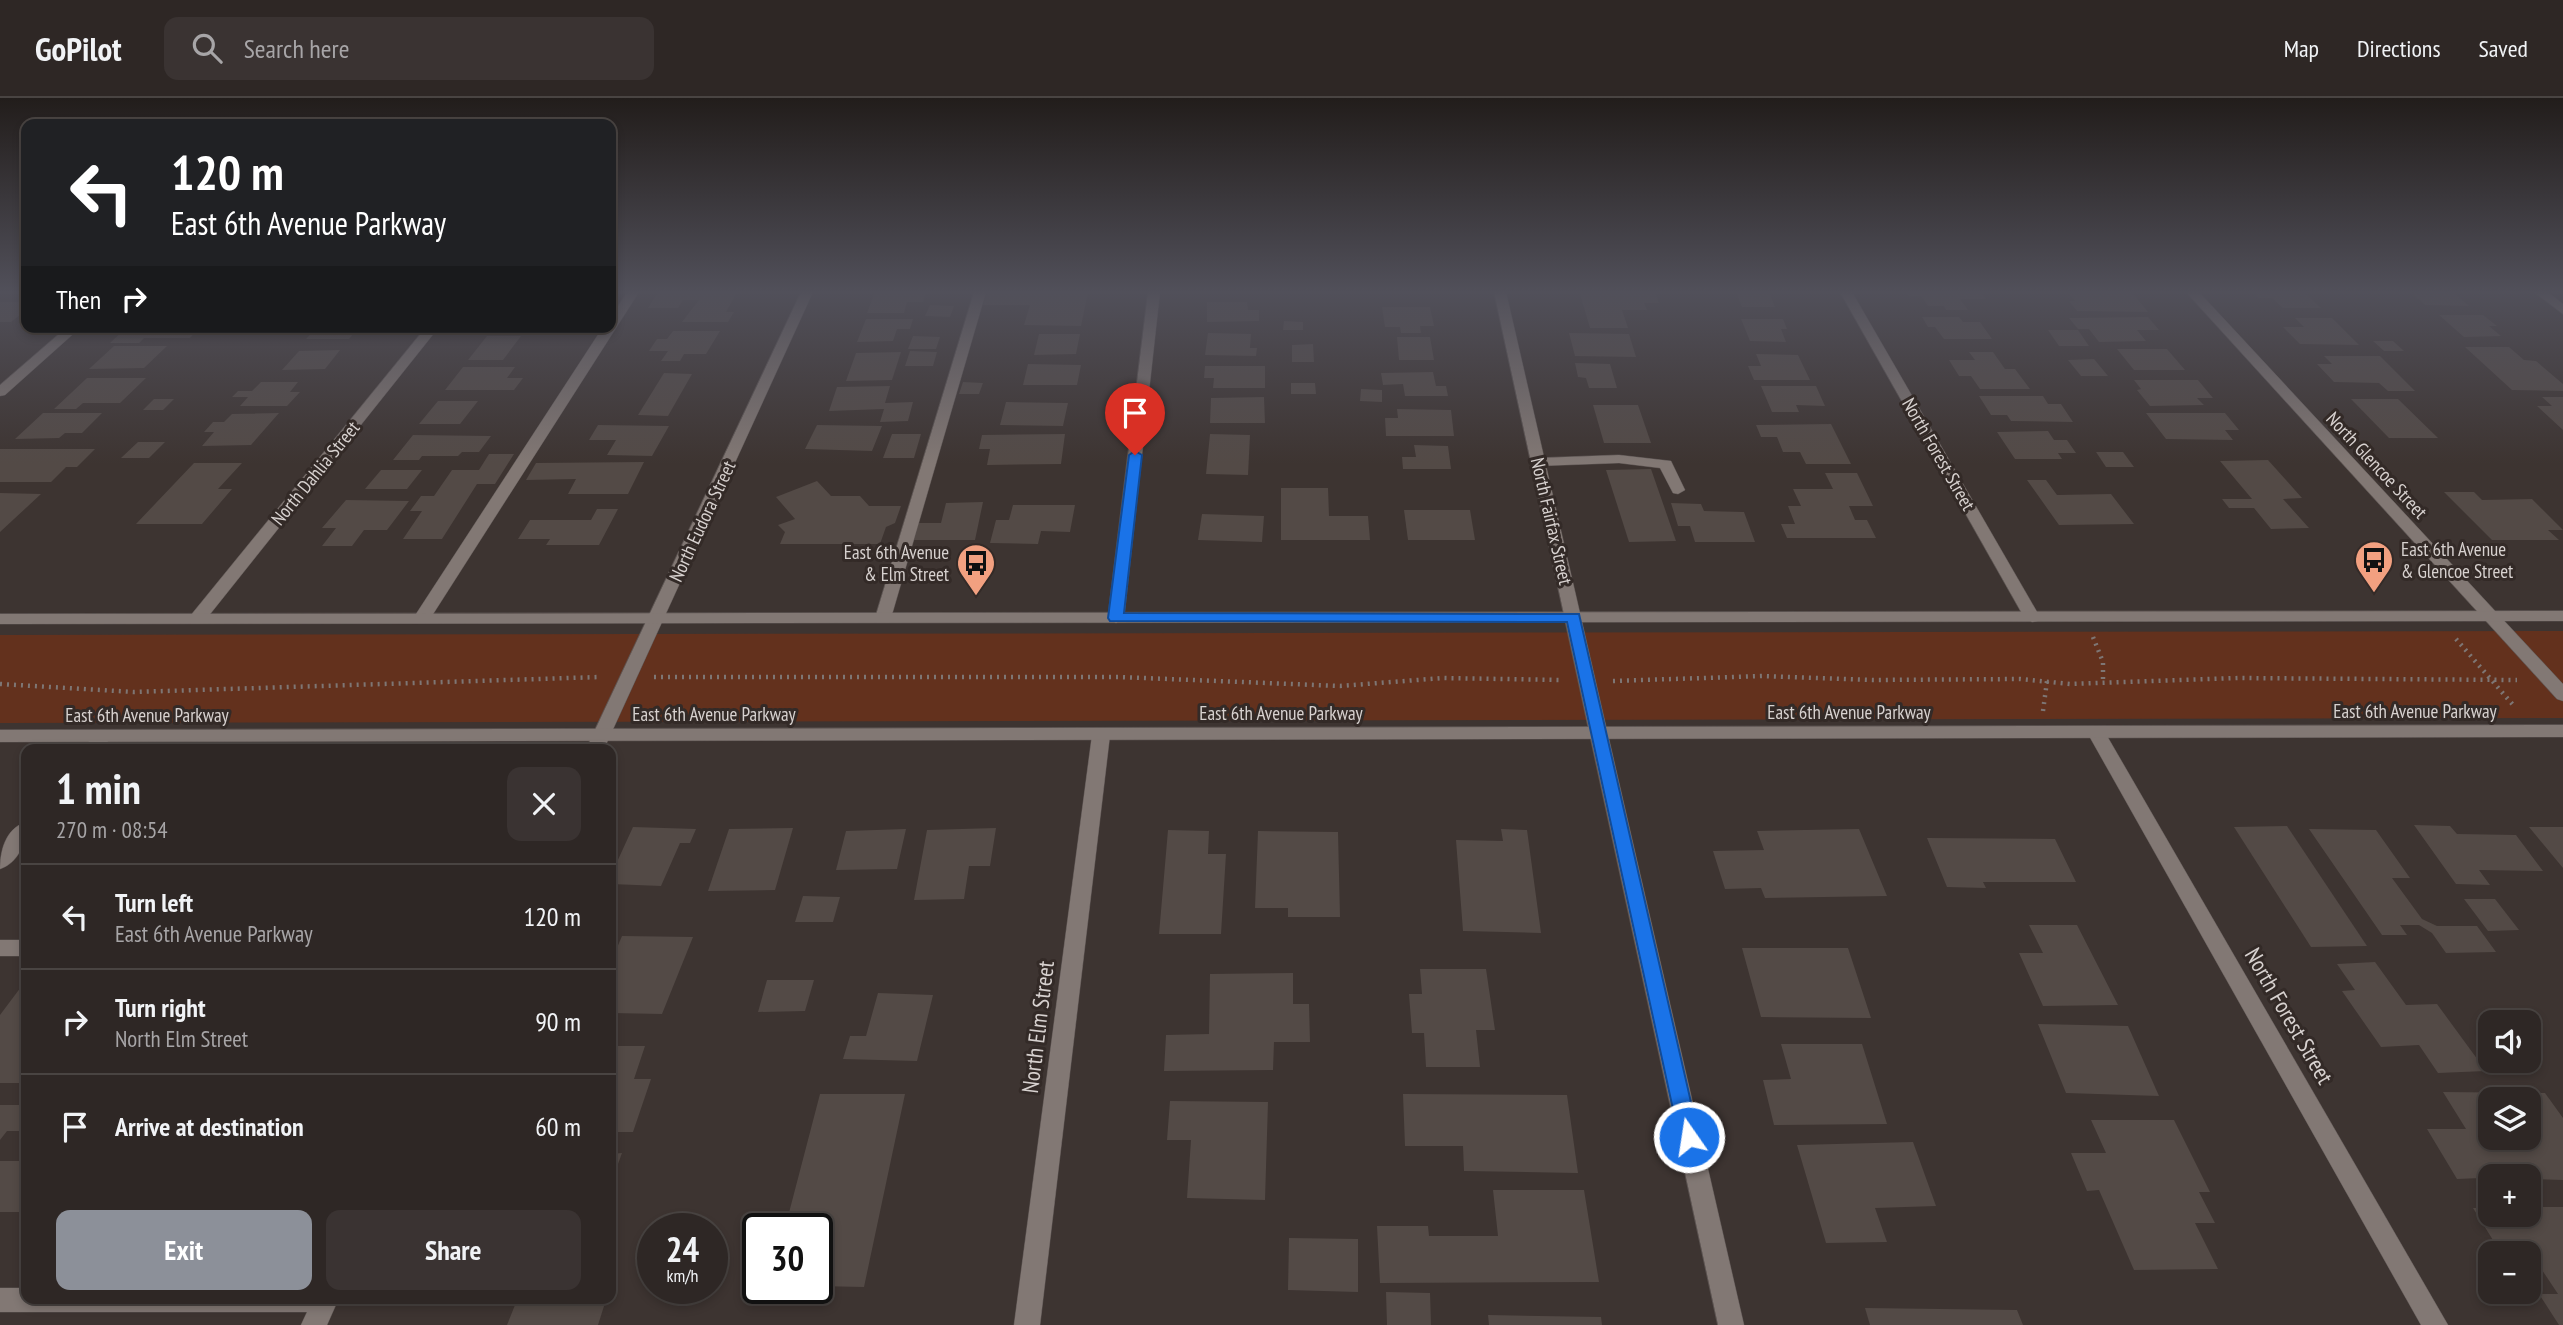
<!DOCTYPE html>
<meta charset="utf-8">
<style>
body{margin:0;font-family:"PT Sans Narrow",sans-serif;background:#3a3332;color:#f1f3f6;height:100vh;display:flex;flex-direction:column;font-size:26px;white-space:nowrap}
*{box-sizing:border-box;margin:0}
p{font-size:23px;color:#a7a5a7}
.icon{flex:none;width:38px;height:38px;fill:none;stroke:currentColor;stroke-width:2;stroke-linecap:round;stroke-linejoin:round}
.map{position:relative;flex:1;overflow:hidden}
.sheet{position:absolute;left:21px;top:646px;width:595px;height:560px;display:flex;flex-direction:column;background:#2e2725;border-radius:14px;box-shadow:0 4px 10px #0003,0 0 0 2px #494442}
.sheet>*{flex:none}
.guide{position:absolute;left:21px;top:21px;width:595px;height:214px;border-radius:14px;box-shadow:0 4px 10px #0003,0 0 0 2px #494442;background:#202124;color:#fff;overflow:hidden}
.buttons{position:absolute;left:2478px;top:912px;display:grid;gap:14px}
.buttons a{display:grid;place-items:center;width:63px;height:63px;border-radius:14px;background:#2e2725;box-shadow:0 4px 10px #0003,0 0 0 2px #494442;font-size:35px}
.speed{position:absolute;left:637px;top:1115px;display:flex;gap:14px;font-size:35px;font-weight:700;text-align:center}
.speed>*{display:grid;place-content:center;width:91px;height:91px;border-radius:50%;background:#2e2725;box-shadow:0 4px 10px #0003,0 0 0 2px #494442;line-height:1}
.speed small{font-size:18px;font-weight:400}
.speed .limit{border:4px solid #111;border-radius:10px;background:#fff;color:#111}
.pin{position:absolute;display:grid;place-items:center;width:60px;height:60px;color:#fff;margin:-72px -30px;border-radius:50% 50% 50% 0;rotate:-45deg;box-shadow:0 0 7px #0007}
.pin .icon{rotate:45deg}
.me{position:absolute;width:77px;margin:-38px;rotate:347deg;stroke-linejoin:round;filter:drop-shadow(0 0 5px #0008)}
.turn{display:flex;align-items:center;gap:24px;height:147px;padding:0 35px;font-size:32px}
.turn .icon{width:91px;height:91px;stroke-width:2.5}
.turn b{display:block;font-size:49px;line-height:60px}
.then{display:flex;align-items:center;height:66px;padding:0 35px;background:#0003;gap:14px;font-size:26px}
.round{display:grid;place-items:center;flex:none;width:74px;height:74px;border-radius:14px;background:#3a3332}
.headline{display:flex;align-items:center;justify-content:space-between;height:119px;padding:0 35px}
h1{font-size:42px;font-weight:800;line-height:52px}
.cta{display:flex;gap:14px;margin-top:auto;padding:14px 35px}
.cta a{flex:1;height:80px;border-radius:14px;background:#8c9099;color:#fff;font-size:28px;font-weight:800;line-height:80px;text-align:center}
.cta a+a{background:#3a3332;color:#f1f3f6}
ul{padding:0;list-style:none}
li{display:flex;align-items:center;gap:21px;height:105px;padding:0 35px;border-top:2px solid #494442}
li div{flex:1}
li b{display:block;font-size:26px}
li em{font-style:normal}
header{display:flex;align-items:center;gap:42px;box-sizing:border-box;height:98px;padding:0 35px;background:#2e2725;border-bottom:2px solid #494442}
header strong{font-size:33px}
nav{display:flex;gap:38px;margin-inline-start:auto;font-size:24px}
.search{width:490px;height:63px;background:#3a3332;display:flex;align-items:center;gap:18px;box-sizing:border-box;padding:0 24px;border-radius:14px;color:#a7a5a7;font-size:26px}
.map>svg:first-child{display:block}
.green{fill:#63311d}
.building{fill:#534a46;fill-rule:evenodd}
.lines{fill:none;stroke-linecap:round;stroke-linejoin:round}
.service-casing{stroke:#5a5250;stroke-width:1}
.minor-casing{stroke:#5a5250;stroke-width:1}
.secondary-casing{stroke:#5a5250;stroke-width:1}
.path{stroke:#7e7674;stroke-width:4.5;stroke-dasharray:2 5;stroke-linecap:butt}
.service{fill:#827874;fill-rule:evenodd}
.minor{fill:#827874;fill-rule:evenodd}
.secondary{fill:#827874;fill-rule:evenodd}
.route{fill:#1a73e8;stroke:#114b97;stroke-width:2}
.labels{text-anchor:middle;stroke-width:6;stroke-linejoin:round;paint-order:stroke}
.street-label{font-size:19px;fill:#d7d1cf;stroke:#332a27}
.poi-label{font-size:19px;fill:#d7d1cf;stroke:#332a27;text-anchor:start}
.near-street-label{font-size:23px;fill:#d7d1cf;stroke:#332a27}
</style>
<header>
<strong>GoPilot</strong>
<div class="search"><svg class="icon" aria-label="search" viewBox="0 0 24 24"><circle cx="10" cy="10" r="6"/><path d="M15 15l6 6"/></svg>Search here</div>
<nav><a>Map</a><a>Directions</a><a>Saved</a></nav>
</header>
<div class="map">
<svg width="2563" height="1227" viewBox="0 0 2563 1227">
<rect width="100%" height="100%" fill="#3d3431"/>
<!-- green -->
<path class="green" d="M2563,533V620L0,625V537Z"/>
<!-- building -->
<g class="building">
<path d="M658,194H737L726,214H734L728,224H682L699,202H683L678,210H648Z"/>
<path d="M875,194H926L923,204H907L904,215H867Z"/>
<path d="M987,194H1088L1081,228L1024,227L1030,207H983Z"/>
<path d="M1655,194L1659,205H1644L1647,212H1622L1628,230H1590L1580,196Z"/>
<path d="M1736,194H1769L1775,209H1742Z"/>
<path d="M1906,194H1981L1986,201H1960L1968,212H1946L1944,208H1928L1921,198H1909Z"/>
<path d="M2068,194H2132L2148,214L2077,213L2069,203H2075Z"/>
<path d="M2253,194H2304L2321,210H2283L2272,200H2259Z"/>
<path d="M2419,194H2453L2469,208L2425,207L2413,196H2421Z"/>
<path d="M0,204H26V212L11,224H0Z"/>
<path d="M1207,204H1247L1248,212H1259V223L1207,224Z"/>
<path d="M930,207L954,208L950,219L925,218Z"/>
<path d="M1382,209H1430L1434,228H1420L1421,235H1401L1400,229H1385Z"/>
<path d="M2439,217H2483L2497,228H2489L2501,238L2464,239Z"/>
<path d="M1922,219H1959L1963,224H1980L1992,241H1944L1935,229H1928Z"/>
<path d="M2148,219L2159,232H2137L2146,243L2099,244L2089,231H2078L2069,220Z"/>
<path d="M2295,220H2332L2359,247L2300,246L2283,229H2304Z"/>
<path d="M866,221H913L910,231H897L893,243L857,244Z"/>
<path d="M1741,221H1783L1787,231H1781L1786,244L1750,243Z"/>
<path d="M1284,223L1303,224V232H1283Z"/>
<path d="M127,229H200L190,240H144L139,245H110Z"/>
<path d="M317,229H359L349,241H306Z"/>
<path d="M2048,232H2078L2089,248H2059Z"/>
<path d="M673,233H720L706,256H684L680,263H661L668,253H649L657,241H667Z"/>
<path d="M1208,235L1251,236L1250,250H1257L1256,258L1205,257Z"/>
<path d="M1569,235L1629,236L1636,259L1575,258Z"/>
<path d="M1039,236H1080L1076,256L1034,257Z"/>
<path d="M487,238H521L503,262H468Z"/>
<path d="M913,238L940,239L936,251H908Z"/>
<path d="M1397,239H1430L1434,262H1399Z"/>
<path d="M2373,243H2393L2404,253H2384Z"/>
<path d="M1313,246L1314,264H1292V247Z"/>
<path d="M114,248H167L144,270L89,271Z"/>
<path d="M2465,249H2509L2524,262L2536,263L2563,286V293L2512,292Z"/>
<path d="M2117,251H2167L2185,272H2134Z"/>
<path d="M340,252L325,271L282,272L299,253Z"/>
<path d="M910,253L937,254L933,268H905Z"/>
<path d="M901,254L892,282L846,283L856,255Z"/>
<path d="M1969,254H1993L2005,271H2015L2030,291H1980L1971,278H1959L1949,262H1975Z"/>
<path d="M1756,256L1798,257L1810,282H1754L1748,268H1761Z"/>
<path d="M2324,258H2380L2415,293H2388L2379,285L2334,284L2317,266H2332Z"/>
<path d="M2094,261L2108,278H2081L2068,262Z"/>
<path d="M1575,265L1610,266L1617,290H1589L1586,280L1578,279Z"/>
<path d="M1028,266L1081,267L1077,287H1023Z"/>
<path d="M1205,268H1265V290H1213L1214,280H1204Z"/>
<path d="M463,269H515L507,280H523L514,292H445Z"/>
<path d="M1433,274L1436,288H1446L1448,298H1405L1403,286L1383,287L1381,275Z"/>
<path d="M664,275L692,276L668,318L638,317Z"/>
<path d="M87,280H146L120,305H83L76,311H54Z"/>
<path d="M2134,282H2198L2213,300H2197L2204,307L2150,308L2137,292L2141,291Z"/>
<path d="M261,284H298L290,294H300L287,308H240L248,299H232L238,293H252Z"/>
<path d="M963,284L983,285L979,296H959Z"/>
<path d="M1291,285H1315L1316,296H1291Z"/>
<path d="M890,288L885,305L913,304L908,323L880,324L884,311L829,313L837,289Z"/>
<path d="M1761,288H1816L1825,308L1796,307L1799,314H1772Z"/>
<path d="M1361,291L1382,292V304L1360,303Z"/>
<path d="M1979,298H2043L2048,306H2061L2073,324L2011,323L2007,317H1991Z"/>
<path d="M1264,299L1265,325H1210L1211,300Z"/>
<path d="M2542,299H2563V332L2537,308H2552Z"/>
<path d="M154,301H174L163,312H143Z"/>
<path d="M2351,301H2398L2438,340H2389Z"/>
<path d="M438,303H478L460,326H419Z"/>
<path d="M1006,304L1068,305L1063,328L1000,327Z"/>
<path d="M1593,307H1638L1651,345H1604Z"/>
<path d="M1397,311L1451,312L1454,338H1386L1385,320H1398Z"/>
<path d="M43,315H102L82,335H65L59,340L15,341Z"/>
<path d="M279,315L251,347L202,348L214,334H204L213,324H224L232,316Z"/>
<path d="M2146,315H2225L2239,332H2225L2233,342L2166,341Z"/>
<path d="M1831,326L1851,366H1806L1800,354H1783L1777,339H1761L1756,327Z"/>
<path d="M598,327L669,328L652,358L607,357L616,342H589Z"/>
<path d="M817,327L882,328L872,353L805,351Z"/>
<path d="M2048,333L2054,342H2067L2076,355H2058L2062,361H2015L1997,334Z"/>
<path d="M892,336H921L914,360H883Z"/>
<path d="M1065,336L1061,366L987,367L990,351H979L982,337Z"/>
<path d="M1210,336L1250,337L1248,377L1206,376Z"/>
<path d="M413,337L491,338L479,354H462L458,358H422L419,362H393Z"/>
<path d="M138,344H165L149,360H121Z"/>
<path d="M1414,347L1448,348L1451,371H1403L1402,359H1416Z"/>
<path d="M0,351H95L77,369H66L51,384H0Z"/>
<path d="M2096,354H2123L2134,369H2106Z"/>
<path d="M489,356H514L495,386H477L442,441H403L422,413H410L421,398H434L452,372H479Z"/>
<path d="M2268,362L2302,400L2283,401L2309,430L2271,431L2254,410H2229L2222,401H2252L2220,363Z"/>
<path d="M644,364L628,396H568L576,381L526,382L536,365Z"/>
<path d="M194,365H242L218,391H232L202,426H136Z"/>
<path d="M1651,371L1676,443L1629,444L1606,372Z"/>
<path d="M381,372H422L407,391H365Z"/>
<path d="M1825,375H1857L1873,408H1849L1855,422H1867L1876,440H1787L1781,426H1795L1788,408H1801L1793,391H1833Z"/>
<path d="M2027,382H2046L2057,397L2111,396L2134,426L2059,427Z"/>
<path d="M817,383L831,398H860L869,408H901L895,425L886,429L880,446H780L785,434L778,427L795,421L776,399Z"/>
<path d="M1281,390H1328L1329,418H1368L1370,442H1281Z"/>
<path d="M2444,394H2474L2482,402L2532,401L2563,432H2548L2559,442H2492Z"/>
<path d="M0,395L41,396L0,434Z"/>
<path d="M346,402L409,403L387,432H364L352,448H322L336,430H322Z"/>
<path d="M983,404L975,442H911L916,425H941L946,405Z"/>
<path d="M1671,405L1701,406L1704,413L1744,414L1755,444H1695L1690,428H1678Z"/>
<path d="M1013,407H1075L1070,434L1041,433L1038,446L990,445L996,422H1009Z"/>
<path d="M597,411H618L599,447H546L550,441H518L530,422H591Z"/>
<path d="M1404,412H1470L1475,442H1408Z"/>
<path d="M1202,416L1264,418L1262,444L1198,442Z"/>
<path d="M2414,727L2450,728L2457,736L2516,737L2543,773L2479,772L2490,787L2456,786Z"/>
<path d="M2287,728L2367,848L2311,849L2234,729Z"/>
<path d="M633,729L696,731L690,745H680L661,788L611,786V777Z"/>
<path d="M2529,729H2563V770Z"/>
<path d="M793,730L775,792L708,793L729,731Z"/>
<path d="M996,730L990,768H969L964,801L914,802L927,732Z"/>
<path d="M906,731L897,771L836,772L846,733Z"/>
<path d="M1501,731L1527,732L1541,835L1463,833L1456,742L1503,743Z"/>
<path d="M1859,731L1887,798L1765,800L1761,790L1725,791L1713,753L1764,752L1757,733Z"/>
<path d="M2309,731L2376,732L2410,780H2392L2422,821L2437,828H2477L2496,854L2446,855L2432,835L2419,827H2400L2407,837H2382Z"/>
<path d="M1168,732L1209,733L1208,756H1226L1221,836H1159Z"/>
<path d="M1258,733L1338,734L1340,819H1288V810H1255Z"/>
<path d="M1927,740L2055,741L2076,784H1983L1986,790L1947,789Z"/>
<path d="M803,798L840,799L833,824H795Z"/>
<path d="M2464,801H2495L2519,832L2488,833Z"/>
<path d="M2029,827H2077L2118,907L2043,908L2019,855H2043Z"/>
<path d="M622,838L693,839L662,916L611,915V864Z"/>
<path d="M1742,850H1848L1871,920L1761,919Z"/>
<path d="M2375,864L2406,907L2437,906L2486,973L2438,975L2419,947L2381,949L2342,893L2355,892L2337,866Z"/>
<path d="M1420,871H1486L1495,932H1476L1480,969H1426L1424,935H1412L1409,896H1422Z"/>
<path d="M1293,875V906H1309L1310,944H1274L1273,972L1164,973L1166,937L1209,936L1210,876Z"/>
<path d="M767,882H814L805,913L758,914Z"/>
<path d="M21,889H26V985H0V917Z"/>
<path d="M878,895L933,897L917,963L843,961L850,938H866Z"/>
<path d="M2038,926L2128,928L2159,998L2066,995Z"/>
<path d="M1781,946H1862L1887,1026L1774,1027L1763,982L1791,981Z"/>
<path d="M611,948H645L634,981H651L633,1034H611Z"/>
<path d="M2443,994L2545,995L2563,1020V1082L2529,1081V1078L2457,1081L2427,1031H2466ZM2490,1001H2529V1040H2490Z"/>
<path d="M820,996H905L864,1189L817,1188V1130H785Z"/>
<path d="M1403,996L1567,997L1578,1075L1464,1073L1463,1048H1405Z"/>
<path d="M1170,1003L1268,1004L1265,1102L1187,1100L1191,1042H1167Z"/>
<path d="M0,1007H26V1026L22,1033H7L0,1042Z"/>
<path d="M2091,1022H2174L2210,1094H2199L2215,1125H2195L2218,1171L2134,1172L2099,1092L2087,1093L2071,1055H2106Z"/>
<path d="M1913,1044L1936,1108L1875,1110L1887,1144L1826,1145L1797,1047Z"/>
<path d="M622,1055L611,1085V1056Z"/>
<path d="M0,1063H26V1103L19,1114H0Z"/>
<path d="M1493,1092H1584L1599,1184L1380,1185L1377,1128H1428L1429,1138H1498Z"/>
<path d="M2529,1109H2563V1227H2559L2539,1196H2558L2536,1163H2529V1155H2501L2473,1110H2490V1116H2529Z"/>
<path d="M1289,1140L1358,1141V1194L1288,1192Z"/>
<path d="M1386,1194L1430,1195L1431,1227H1387Z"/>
<path d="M605,1205L598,1227H507L515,1207Z"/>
<path d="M1865,1210L2017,1212L2023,1227H1870Z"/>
<path d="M1488,1217L1601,1219L1602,1227H1489Z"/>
</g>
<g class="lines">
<defs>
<g id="service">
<path d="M627,194H639L428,524H416L414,520L416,516L603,229H611V219Z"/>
<path d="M974,194H986L891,520L889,524H877L875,520Z"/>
<path d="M1619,357L1671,363L1685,392L1678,396L1673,395L1660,370L1619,365L1538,368L1531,364L1538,360Z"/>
<rect x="0" y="842" width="26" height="16"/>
</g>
<g id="minor">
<path d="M801,194H813L604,651H586Z"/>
<path d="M1148,194H1160L1124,520L1116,525L1108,520Z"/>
<path d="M1494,194H1506L1744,1227H1718Z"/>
<path d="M1840,194H1852L2040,519L2038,523L2032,524L2024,519Z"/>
<path d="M2186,194H2199L2563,586V603L2557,601Z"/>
<path d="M2534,194H2548L2563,206V216Z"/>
<path d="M67,229H81L5,297L0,298V287Z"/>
<path d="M426,229H439L203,525H191L189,521L191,517Z"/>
<path d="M2097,630L2103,631L2448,1227H2421L2088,636L2091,631Z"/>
<path d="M1101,631L1107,632L1110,637L1040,1227H1014L1092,637L1095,632Z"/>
<path d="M103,632L109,633L112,638L102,651H83L97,633Z"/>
<path d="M26,724C27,742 20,764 0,771C0,752 6,730 26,724Z"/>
<path d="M0,1190H26V1200H339L327,1227H301L307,1214H0Z"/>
</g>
<g id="secondary">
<path d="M2563,513V523L0,526V516Z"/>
<path d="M2563,627V639L0,644V632Z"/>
</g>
</defs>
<!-- service casing -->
<use href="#service" class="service-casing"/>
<!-- minor casing -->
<use href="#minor" class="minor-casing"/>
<!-- secondary casing -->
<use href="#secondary" class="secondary-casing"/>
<!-- path -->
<g class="path">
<path d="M2093,539L2103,564V585"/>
<path d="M2456,541L2514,608"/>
<path d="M654,579H1119L1340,588L1443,580L1562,582"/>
<path d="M1613,583L1763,578L1872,582L2020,581L2070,586L2239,580L2517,582"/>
<path d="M0,586L134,594L600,579"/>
<path d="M2043,613L2047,583"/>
</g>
<!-- service -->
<use href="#service" class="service"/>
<!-- minor -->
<use href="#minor" class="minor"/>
<!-- secondary -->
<use href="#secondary" class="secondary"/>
</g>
<!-- sky -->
<linearGradient id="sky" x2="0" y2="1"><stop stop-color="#221d1b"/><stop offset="0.53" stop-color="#51505a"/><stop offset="1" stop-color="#51505a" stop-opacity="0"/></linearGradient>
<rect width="2563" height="366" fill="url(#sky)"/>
<!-- route -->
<path class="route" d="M1135,353L1142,357L1124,515L1579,516L1699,1039L1696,1045L1689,1048L1682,1045L1679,1039L1567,524L1110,523L1108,520L1129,357Z"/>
<!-- icons -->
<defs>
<symbol id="bus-pin" viewBox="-11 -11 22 30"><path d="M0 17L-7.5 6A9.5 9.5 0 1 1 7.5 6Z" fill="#f2a080" stroke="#332a27"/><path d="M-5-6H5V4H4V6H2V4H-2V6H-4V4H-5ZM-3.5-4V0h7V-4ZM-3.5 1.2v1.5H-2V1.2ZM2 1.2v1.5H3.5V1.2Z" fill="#111"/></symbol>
</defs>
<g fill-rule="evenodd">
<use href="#bus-pin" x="2352" y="440" width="44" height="60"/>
<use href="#bus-pin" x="954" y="443" width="44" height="60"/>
</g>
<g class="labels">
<!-- street labels -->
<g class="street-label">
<text transform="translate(1939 356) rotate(60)" y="7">North Forest Street</text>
<text transform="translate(2377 367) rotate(47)" y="7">North Glencoe Street</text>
<text transform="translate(315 375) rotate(-51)" y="7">North Dahlia Street</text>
<text transform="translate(702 423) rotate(-65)" y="7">North Eudora Street</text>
<text transform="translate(1552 423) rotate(77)" y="7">North Fairfax Street</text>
<text x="2415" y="620">East 6th Avenue Parkway</text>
<text x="1849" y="621">East 6th Avenue Parkway</text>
<text x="1281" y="622">East 6th Avenue Parkway</text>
<text x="714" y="623">East 6th Avenue Parkway</text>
<text x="147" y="624">East 6th Avenue Parkway</text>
</g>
<!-- poi labels -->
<g class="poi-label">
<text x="2401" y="458">East 6th Avenue<tspan x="2401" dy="22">&amp; Glencoe Street</tspan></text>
<text x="949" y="461" text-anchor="end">East 6th Avenue<tspan x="949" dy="22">&amp; Elm Street</tspan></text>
</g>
<!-- near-street labels -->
<g class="near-street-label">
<text transform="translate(2289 918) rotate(60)" y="8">North Forest Street</text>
<text transform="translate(1038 929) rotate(-83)" y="8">North Elm Street</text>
</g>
</g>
</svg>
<div class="buttons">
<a><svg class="icon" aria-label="sound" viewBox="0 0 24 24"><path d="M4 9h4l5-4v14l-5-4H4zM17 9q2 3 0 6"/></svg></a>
<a><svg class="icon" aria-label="layers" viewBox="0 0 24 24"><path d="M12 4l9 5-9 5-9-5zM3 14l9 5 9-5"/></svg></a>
<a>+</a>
<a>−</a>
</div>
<div class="speed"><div>24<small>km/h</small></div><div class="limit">30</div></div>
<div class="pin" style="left:1135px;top:357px;background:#d93025"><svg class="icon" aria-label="arrive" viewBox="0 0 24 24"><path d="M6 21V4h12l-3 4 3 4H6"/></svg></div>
<svg class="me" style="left:1689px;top:1039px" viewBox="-20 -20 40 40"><circle r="17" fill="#1a73e8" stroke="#fff" stroke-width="3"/><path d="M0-11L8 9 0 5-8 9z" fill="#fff"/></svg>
<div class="guide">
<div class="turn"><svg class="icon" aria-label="left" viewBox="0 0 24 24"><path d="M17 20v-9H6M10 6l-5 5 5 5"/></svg><div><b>120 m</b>East 6th Avenue Parkway</div></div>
<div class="then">Then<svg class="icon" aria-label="right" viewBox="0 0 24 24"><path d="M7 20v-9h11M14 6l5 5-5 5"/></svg></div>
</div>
<section class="sheet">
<div class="headline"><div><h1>1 min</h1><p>270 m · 08:54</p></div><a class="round"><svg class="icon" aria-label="close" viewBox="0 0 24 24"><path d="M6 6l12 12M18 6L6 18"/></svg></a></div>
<ul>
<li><svg class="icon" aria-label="left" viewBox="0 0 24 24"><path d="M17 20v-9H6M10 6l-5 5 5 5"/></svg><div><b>Turn left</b><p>East 6th Avenue Parkway</p></div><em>120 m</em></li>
<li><svg class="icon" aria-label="right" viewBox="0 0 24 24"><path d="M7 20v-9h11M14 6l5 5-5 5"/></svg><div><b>Turn right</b><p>North Elm Street</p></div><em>90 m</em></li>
<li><svg class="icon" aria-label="arrive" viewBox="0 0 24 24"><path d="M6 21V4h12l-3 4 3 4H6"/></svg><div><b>Arrive at destination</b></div><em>60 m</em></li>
</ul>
<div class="cta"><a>Exit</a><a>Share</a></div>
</section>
</div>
